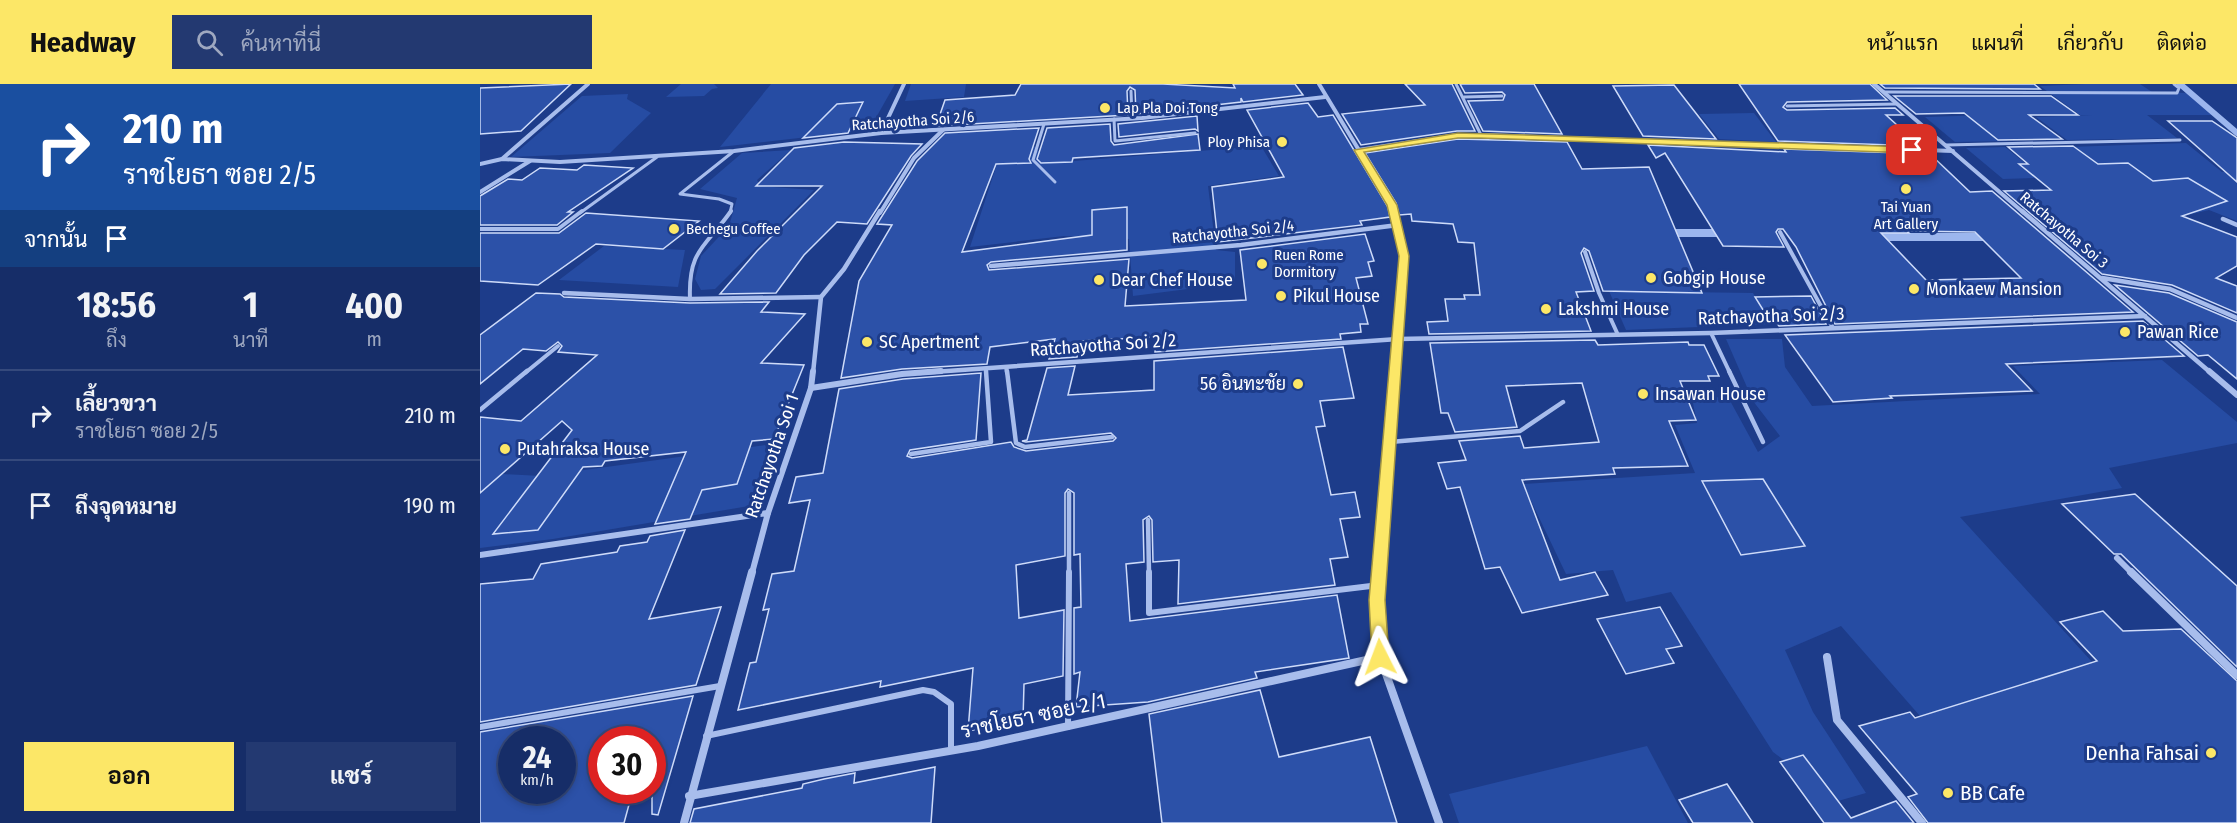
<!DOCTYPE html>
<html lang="th">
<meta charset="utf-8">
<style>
body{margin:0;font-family:"Fira Sans Condensed",Sarabun,sans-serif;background:#233971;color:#f1f3f6;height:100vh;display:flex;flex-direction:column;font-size:22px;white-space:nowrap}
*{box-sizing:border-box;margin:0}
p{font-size:20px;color:#9ea8c0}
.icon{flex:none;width:33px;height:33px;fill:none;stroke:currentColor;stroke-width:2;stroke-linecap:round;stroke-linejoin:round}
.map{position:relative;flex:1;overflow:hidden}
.side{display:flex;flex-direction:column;background:#162d68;width:480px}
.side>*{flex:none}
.top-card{background:#1a4fa0;color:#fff;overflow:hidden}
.speed{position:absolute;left:18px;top:642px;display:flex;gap:12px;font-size:30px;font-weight:700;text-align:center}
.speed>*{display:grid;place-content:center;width:78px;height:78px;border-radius:50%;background:#162d68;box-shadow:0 3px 9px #0003,0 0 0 2px #35497c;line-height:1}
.speed small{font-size:15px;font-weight:400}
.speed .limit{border:9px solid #d22;background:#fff;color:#111}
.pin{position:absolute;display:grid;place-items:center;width:51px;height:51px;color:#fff;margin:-26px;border-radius:12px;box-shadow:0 3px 9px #0006}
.me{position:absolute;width:66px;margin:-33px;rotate:357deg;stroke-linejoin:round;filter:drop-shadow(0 0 4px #0008)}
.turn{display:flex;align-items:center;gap:21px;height:126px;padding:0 24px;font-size:27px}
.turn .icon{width:78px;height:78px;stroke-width:2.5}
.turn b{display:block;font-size:42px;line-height:51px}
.then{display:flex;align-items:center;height:57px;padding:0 24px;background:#0003;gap:12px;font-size:22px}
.eta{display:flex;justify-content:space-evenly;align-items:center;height:102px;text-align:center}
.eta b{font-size:36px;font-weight:700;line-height:42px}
.action{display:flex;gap:12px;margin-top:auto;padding:12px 24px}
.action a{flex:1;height:69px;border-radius:0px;background:#fce767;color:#111;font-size:24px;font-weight:700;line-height:69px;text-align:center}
.action a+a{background:#233971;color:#f1f3f6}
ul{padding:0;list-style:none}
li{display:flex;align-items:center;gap:18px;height:90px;padding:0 24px;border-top:2px solid #35497c}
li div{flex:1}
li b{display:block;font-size:22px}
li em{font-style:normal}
header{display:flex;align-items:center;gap:36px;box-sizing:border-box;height:84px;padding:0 30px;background:#fce767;color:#111}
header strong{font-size:28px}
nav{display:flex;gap:33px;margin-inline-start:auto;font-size:21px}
.search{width:420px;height:54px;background:#233971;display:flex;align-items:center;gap:15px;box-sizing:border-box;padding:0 21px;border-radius:0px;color:#9ea8c0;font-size:22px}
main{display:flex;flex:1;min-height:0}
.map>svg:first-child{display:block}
.green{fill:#264ca3}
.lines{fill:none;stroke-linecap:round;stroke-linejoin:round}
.stream-far1{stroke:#9cb6ee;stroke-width:6}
.stream{stroke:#9cb6ee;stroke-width:8}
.building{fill:#2c51a8;stroke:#cedbf9;stroke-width:1.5;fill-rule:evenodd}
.lane-far3{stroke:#a8bdec;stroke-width:3}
.lane-far2{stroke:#a8bdec;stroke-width:4}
.lane-far1{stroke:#a8bdec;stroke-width:4.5}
.lane{stroke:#a8bdec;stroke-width:6}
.street-far3{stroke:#a8bdec;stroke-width:4}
.street-far2{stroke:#a8bdec;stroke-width:4.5}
.street-far1{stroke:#a8bdec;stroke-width:6}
.street{stroke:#a8bdec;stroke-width:8}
.route{fill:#fce767;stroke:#a49643;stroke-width:1.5}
.poi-dot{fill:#fce767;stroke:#1d3c8a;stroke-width:2}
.labels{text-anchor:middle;stroke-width:6;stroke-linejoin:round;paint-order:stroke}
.far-poi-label{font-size:15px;fill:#fff;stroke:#1d3c8a;text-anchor:start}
.far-street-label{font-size:15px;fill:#fff;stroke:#1d3c8a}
.poi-label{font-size:18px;fill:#fff;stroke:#1d3c8a;text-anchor:start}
.street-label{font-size:18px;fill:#fff;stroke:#1d3c8a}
.near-street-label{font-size:21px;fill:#fff;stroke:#1d3c8a}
.near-poi-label{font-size:21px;fill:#fff;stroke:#1d3c8a;text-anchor:end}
</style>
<header>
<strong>Headway</strong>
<div class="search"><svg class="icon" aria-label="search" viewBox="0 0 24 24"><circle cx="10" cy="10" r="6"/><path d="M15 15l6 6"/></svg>ค้นหาที่นี่</div>
<nav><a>หน้าแรก</a><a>แผนที่</a><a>เกี่ยวกับ</a><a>ติดต่อ</a></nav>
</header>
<main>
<section class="side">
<div class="top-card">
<div class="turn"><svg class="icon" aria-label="right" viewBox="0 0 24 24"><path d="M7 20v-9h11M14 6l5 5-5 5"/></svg><div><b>210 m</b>ราชโยธา ซอย 2/5</div></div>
<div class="then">จากนั้น<svg class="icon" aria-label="arrive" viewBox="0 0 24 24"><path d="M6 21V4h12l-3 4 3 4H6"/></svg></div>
</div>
<div class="eta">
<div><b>18:56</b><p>ถึง</p></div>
<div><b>1</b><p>นาที</p></div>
<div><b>400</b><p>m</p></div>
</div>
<ul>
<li><svg class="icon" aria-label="right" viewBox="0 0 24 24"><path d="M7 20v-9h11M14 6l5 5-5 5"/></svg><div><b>เลี้ยวขวา</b><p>ราชโยธา ซอย 2/5</p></div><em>210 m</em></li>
<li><svg class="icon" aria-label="arrive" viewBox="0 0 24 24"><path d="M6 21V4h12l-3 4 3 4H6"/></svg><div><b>ถึงจุดหมาย</b></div><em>190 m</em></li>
</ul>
<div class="action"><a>ออก</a><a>แชร์</a></div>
</section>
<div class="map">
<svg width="1757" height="739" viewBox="0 0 1757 739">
<rect width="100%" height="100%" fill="#1d3c8a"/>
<!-- green -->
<g class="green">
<path d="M201,0H234L238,4L232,5L224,12L186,13Z"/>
<path d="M291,0H415L389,46L240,63Z"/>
<path d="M431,0H486L484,13L425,17Z"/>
<path d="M1605,0H1660L1672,8L1710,9L1740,31H1667L1697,54L1587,56L1556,33L1612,31H1600L1560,2Z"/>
<path d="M148,10L147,15L171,29L130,69L31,73L102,12Z"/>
<path d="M1274,29L1296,58L1239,55L1219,30Z"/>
<path d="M1508,31L1515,47L1528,57L1475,58L1445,33Z"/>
<path d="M550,46L554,62L569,79L781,62L799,92L728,102L736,166L755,168V199L653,212L649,155L584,152L490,163L517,80L515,83L435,82Z"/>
<path d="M1706,59L1742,88L1757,87V137L1729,126L1694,134L1588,63Z"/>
<path d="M1525,63L1545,79H1537L1555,94L1523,95L1486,64Z"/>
<path d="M311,66L277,96L280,102L334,106L235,205L221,206L215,195L221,172L249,142L257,114L220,105L262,69Z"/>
<path d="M124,162L205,166L198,203L79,196Z"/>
<path d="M1129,207L1273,209L1292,240L1146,246Z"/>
<path d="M1246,255H1302L1305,283L1332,322L1560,310L1533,282L1682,276L1757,338V359L1629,384L1642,404L1480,433L1613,579L1440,632L1361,542L1305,566L1333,628L1386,709L1358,717L1293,668L1191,508L1146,518L1133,486L1086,490L1043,400L1215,389L1195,341L1217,339L1212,314L1248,313L1278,368L1300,352L1273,317Z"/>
<path d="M293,360L275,421L73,455L0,464V409L22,390L61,392Z"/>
<path d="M1167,662L1208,739H979L969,710Z"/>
</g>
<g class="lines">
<!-- stream-far1 -->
<path class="stream-far1" d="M1700,0L1757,49"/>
<!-- stream -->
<g class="stream">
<path d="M1193,149H1246"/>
<path d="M1395,153H1510"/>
</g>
</g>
<!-- building -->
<g class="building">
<path d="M91,0L41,47L0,50V4Z"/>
<path d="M541,0H683L755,4L753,0H815L823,11L763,18L761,14V18L656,30L655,6L650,3L647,7L648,31L456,42L465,16L535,11Z"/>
<path d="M925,0H972L995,47H977L881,61L862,30L945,21Z"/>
<path d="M980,0H1054L1082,50L1003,47L988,17L1023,16L1025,11L1022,8L985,9Z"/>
<path d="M1259,0H1390L1407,16L1307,18L1303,23L1307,26L1415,24L1423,31H1406L1440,62L1298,57Z"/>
<path d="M1400,0H1554L1560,5L1405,4Z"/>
<path d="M1194,1L1236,55L1163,52L1133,2Z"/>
<path d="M1414,12H1571L1598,31H1549L1582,55L1518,56L1484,29L1436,30Z"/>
<path d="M383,18L368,49L323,54L357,20Z"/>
<path d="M828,19L838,33L853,31L908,123L910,133L880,137L882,141L738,158L732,103L804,93L767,26Z"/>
<path d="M717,32L718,47L715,45L639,53L638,40Z"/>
<path d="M1688,37H1732L1757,54V98Z"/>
<path d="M630,40L631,57L634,61L718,50L720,66L593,74L592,78L561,79L557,75L567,44Z"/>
<path d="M559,44L549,75L551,79L516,80L482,168L612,151V126L647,123V166L511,178L507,181L509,186L649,175L645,222L766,216L760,166L885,150L894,177L888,178L892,192L876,194L888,240H880L881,248L860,250L861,255L675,268V253L601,257L597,273L569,275L575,255L510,263L507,280L422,285L361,294L379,197L412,141L397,140L437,77L465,49Z"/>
<path d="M978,55L1087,58L1102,85L1169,83L1222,209L1123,207L1109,167L1104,164L1101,169L1114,207L1096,208L1111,247L949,250L947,238L968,237L965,215H985L984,211H1000L994,159L978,158L973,140L932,137L931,130L919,131L916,119L885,69Z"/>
<path d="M364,58L442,60L431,72L387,140L357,138L324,171L296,209L240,210L277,167L342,102H276L314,64Z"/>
<path d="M1168,61L1306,68L1304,65L1450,70L1490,108L1512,107L1653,228L1355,240L1316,163L1303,145H1298L1296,148L1304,163L1243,162L1185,69L1176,74ZM1427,147L1495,148L1541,194L1446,196L1401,149H1429Z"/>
<path d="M1593,62L1618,80L1648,79L1673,97L1708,94L1747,117L1702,132L1757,153V182L1736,194L1757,202V229L1692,201L1622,190L1524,107L1571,106L1539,80H1548L1528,63Z"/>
<path d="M104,81L153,84L88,128H93L77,141H0V112L28,95L42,96L60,84L97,86Z"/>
<path d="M106,129L219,137L183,165L116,160L58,201L0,197V149H79Z"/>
<path d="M1635,201L1689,209L1757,238V295L1728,271L1718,272Z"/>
<path d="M56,209L80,210L84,213L210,219L289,218L281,228L325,230L281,279L324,281L294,355L272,357L257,400L222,406L210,435L175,440L206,368L125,377L122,382L103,383L58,446L13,450L92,346L82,337L0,409V333L41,337L117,271L78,268L82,262L78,258L66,267L43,265L0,300V251Z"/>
<path d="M1331,212L1346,240L1299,242L1295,237H1290L1275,213Z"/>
<path d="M1663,237L1704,272L1526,280L1552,307L1410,312L1412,314L1353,318L1305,251Z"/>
<path d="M1115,256L1118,261L1208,258L1209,261H1224L1239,292H1228L1230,297H1200L1216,336L1189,337L1208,382L1133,384L1135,390L1042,396L1080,496L1115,488L1128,511L1042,529L1020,483L1005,485L980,403L967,405L958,379L986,376L979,357L1040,352L1044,364L1119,358L1102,299L1026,302L1037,343L975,348L968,329H961L950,259Z"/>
<path d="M863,263L874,314L840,317L845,342L836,343L851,411L875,408L880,433L860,435L868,473L850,475L855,501L698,520L699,476L673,478L672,436L669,432L663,436L664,478L646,480L650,537L857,511L869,574L775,588L777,594L668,618L596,623L600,588L594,590V524L601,523L600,470L594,471V409L588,405L585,409V472L536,481L539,534L584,526L583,592L544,600L543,636L488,647L493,584L400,603L401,597L258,626L270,579L276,578L289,525L283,526L292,490L314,487L330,416L309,419L316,393L343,389L359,305L423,295L501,289L496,356L430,366L427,372L432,374L531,358L534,363L546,367L633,357L636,354L631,349L546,358L542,357L547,356L567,284L595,282L588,311L674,306V277Z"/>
<path d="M1283,395L1325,462L1261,471L1222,397Z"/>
<path d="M1655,410L1757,502V583L1641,470H1634L1582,420Z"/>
<path d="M205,446L169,535L241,523L216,601L0,638V500L53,495L61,480L137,468L140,462L167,458L170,452Z"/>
<path d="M1180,523L1202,562L1186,565L1194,579L1146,590L1117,535Z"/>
<path d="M1623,527L1643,547L1701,545L1757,597V739H1448L1428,713L1437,710L1379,642L1430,628L1435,634L1617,577L1580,538Z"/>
<path d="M780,606L799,673L890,653L917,739H682L669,630Z"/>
<path d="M213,612L178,731L172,730V656H122V706H153L144,739H0V648ZM32,656H82V706H32Z"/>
<path d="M1323,671L1371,734L1416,717L1434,739H1344L1300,678Z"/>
<path d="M455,683L451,739H210L214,725L322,704L323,700L344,695L375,689L374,699Z"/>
<path d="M1247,700L1273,739H1213L1199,716Z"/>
</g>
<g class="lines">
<!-- lane-far3 -->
<g class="lane-far3">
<path d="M976,0L1001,51"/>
<path d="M651,7L652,34"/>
<path d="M1404,8L1697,9L1699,4L1694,0"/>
<path d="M984,13L1022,12"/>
<path d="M1307,22L1417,20"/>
<path d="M634,35L635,57L715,49"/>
<path d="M564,40L553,76L575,98"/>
<path d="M1466,61L1700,56"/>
<path d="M100,129L177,73"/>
<path d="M250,129L252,120L239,115L200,110L254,67"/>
</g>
<!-- lane-far2 -->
<g class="lane-far2">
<path d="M0,145H78L102,127"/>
<path d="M1300,148L1353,244"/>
<path d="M1105,168L1119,209L1138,251"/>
<path d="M210,215C208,165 226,163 251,127"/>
<path d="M1231,249L1250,289"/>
<path d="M526,283L527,289"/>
<path d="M506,285V289"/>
<path d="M45,289L78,262"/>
</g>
<!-- lane-far1 -->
<g class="lane-far1">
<path d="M527,287L536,359L545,363L632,353"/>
<path d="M1249,287L1283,358"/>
<path d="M0,326L47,287"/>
<path d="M910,358L1040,347L1083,318"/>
<path d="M431,370L511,358L506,287"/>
<path d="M668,436L669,489"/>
<path d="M589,489V409"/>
</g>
<!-- lane -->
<g class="lane">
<path d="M669,488V529L899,501"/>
<path d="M0,643L240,602"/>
<path d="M588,643L589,488"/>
<path d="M226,652L443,606L454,608L471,620V667"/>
</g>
<!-- street-far3 -->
<g class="street-far3">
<path d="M839,0L912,121L914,129"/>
<path d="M1394,0L1544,129"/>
<path d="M401,49L424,0"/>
<path d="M878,66L978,51H1001L1473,67"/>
<path d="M22,75L108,0"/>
<path d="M0,80L22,75L80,78L254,67L401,49L662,34L845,13"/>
<path d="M0,108L50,77"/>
<path d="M400,129L434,74L463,46"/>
</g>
<!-- street-far2 -->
<g class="street-far2">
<path d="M913,127L924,172L915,289"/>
<path d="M1542,127L1731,289"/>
<path d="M1743,135L1757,141"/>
<path d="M511,182L761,161L918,141"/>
<path d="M1622,194L1690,205L1757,234"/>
<path d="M84,209L210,215L341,213"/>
<path d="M333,289L341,213L364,185L400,127"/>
<path d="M439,289L918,255L1231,249L1665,232"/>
</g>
<!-- street-far1 -->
<g class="street-far1">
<path d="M1729,287L1757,311"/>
<path d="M331,304L422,290L461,287"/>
<path d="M0,471L288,429"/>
<path d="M1637,474L1652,489"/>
<path d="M272,489L288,429L331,304L333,287"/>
<path d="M900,489L915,287"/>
</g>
<!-- street -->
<g class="street">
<path d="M900,488V573L959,739"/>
<path d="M1651,488L1757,591"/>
<path d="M1347,573L1357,636L1442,739"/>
<path d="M209,712L498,662L900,573"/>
<path d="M204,739L272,488"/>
</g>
</g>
<!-- route -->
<path class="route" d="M978,49L1432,63L1437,66L1432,69L1000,54H978L884,68L917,121L929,172L905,516L909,573L906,578H894L892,573L889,516L919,172L907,121L874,66Z"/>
<!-- markers -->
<g class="poi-dot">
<circle cx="625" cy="24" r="6"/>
<circle cx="802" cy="58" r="6"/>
<circle cx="1426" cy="105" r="6"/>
<circle cx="194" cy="145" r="6"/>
<circle cx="782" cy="180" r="6"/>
<circle cx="1171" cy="194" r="6"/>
<circle cx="619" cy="196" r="6"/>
<circle cx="1434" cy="205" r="6"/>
<circle cx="801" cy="212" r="6"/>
<circle cx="1066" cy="225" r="6"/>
<circle cx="1645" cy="248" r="6"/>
<circle cx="387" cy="258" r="6"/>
<circle cx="818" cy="300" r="6"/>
<circle cx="1163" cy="310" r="6"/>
<circle cx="25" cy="365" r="6"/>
<circle cx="1731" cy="669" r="6"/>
<circle cx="1468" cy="709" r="6"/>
</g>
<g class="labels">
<!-- far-poi labels -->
<g class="far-poi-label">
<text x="637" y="29">Lap Pla Doi Tong</text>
<text x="790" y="63" text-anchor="end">Ploy Phisa</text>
<text x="1426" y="128" text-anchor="middle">Tai Yuan<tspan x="1426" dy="17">Art Gallery</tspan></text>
<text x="206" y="150">Bechegu Coffee</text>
<text x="794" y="176">Ruen Rome<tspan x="794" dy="17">Dormitory</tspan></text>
</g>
<!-- far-street labels -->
<g class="far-street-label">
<text transform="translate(433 37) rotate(-4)" y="5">Ratchayotha Soi 2/6</text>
<text transform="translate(1584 146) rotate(40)" y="5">Ratchayotha Soi 3</text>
<text transform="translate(753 148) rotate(-6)" y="5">Ratchayotha Soi 2/4</text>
</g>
<!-- poi labels -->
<g class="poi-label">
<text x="1183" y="200">Gobgip House</text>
<text x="631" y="202">Dear Chef House</text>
<text x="1446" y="211">Monkaew Mansion</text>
<text x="813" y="218">Pikul House</text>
<text x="1078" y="231">Lakshmi House</text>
<text x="1657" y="254">Pawan Rice</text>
<text x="399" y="264">SC Apertment</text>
<text x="806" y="306" text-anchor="end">56 อินทะชัย</text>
<text x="1175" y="316">Insawan House</text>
<text x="37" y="371">Putahraksa House</text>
</g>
<!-- street labels -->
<g class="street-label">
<text transform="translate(1291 232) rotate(-2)" y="6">Ratchayotha Soi 2/3</text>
<text transform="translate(623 261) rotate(-4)" y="6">Ratchayotha Soi 2/2</text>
<text transform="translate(292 372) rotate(-71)" y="6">Ratchayotha Soi 1</text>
</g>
<!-- near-street labels -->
<g class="near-street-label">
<text transform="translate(553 632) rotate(-12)" y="7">ราชโยธา ซอย 2/1</text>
</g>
<!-- near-poi labels -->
<g class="near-poi-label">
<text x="1719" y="676">Denha Fahsai</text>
<text x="1480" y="716" text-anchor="start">BB Cafe</text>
</g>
</g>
</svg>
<div class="speed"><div>24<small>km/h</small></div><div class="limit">30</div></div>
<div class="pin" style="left:1432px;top:66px;background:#d93025"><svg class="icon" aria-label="arrive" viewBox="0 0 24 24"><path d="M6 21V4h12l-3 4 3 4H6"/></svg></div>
<svg class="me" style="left:900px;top:573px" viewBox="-20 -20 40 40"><path d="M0-17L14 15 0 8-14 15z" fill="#fce767" stroke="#fff" stroke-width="4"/></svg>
</div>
</main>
